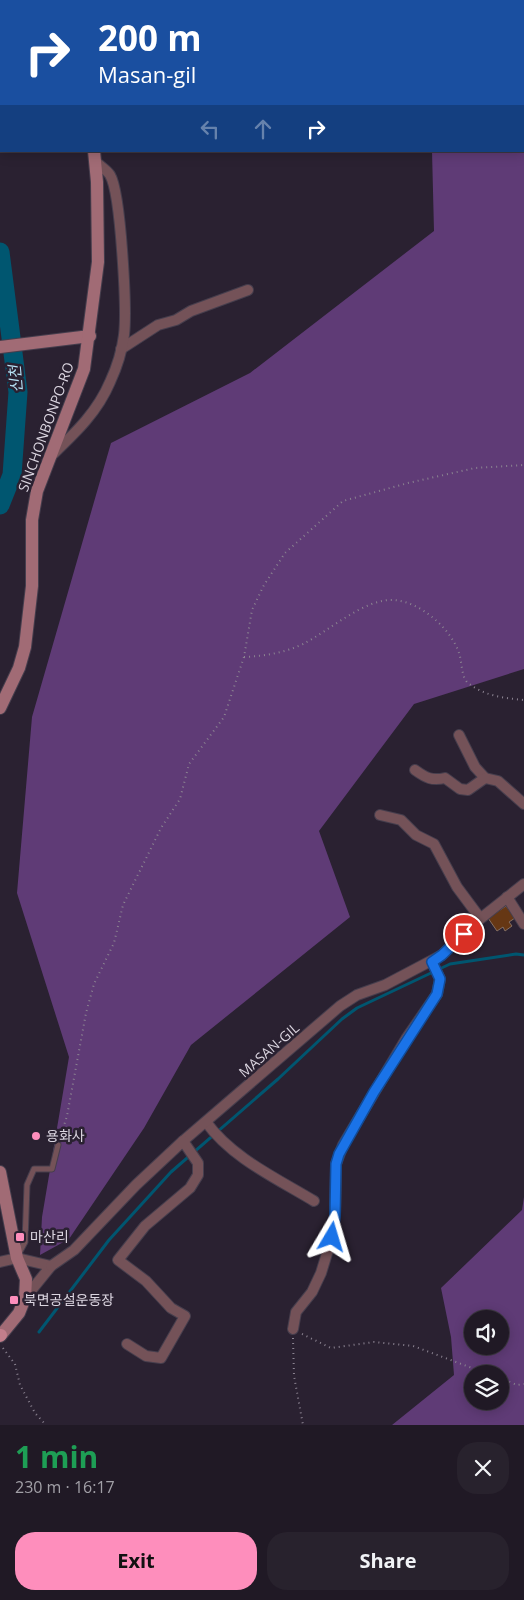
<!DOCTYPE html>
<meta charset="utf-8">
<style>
body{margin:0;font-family:"Open Sans","Noto Sans KR",sans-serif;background:#28222d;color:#f1f3f6;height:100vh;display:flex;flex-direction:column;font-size:19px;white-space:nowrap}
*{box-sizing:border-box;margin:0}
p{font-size:16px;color:#a2a0a7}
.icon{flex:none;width:28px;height:28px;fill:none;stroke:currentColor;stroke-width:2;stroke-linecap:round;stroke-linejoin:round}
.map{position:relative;height:1425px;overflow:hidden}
.side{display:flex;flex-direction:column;background:#201925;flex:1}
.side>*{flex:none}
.guide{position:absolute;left:0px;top:0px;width:525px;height:152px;box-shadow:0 2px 12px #0003,0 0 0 1px #3d3842;background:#1a4fa0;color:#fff;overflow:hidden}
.controls{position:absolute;left:464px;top:1310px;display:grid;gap:10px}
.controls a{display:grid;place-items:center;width:45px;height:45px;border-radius:50%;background:#201925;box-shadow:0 2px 12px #0003,0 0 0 1px #3d3842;font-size:25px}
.pin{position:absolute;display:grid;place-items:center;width:42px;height:42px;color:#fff;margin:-21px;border:2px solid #fff;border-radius:50%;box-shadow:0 1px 5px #0007}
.me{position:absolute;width:55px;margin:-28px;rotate:7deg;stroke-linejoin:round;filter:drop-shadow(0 0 4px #0008)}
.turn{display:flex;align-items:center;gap:18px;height:105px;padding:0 15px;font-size:22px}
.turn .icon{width:65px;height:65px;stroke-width:2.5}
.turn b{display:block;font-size:35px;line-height:42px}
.lanes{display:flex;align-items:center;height:48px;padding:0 15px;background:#0003;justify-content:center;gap:25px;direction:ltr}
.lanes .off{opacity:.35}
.round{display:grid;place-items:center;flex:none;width:52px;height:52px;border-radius:20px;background:#28222d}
.head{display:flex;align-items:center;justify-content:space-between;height:85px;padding:0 15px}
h1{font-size:30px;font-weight:700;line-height:38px;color:#1e9e55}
.cta{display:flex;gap:10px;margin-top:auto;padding:10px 15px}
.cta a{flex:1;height:58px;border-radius:20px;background:#fe8ebc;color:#111;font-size:20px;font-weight:700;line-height:58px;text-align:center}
.cta a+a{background:#28222d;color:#f1f3f6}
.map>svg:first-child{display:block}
.forest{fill:#5f3b76;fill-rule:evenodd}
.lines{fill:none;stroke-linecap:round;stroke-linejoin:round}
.stream{stroke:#005670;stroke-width:3}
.river{stroke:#005670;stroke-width:19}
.building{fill:#663714;stroke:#846f63}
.lane-casing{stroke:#463e4d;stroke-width:7}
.street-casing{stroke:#463e4d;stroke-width:12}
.secondary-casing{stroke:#463e4d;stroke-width:14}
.primary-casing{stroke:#463e4d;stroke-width:14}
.path{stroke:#8b8391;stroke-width:2;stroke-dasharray:1 4;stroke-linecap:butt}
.lane{stroke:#745258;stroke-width:5}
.street{stroke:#745258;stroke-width:10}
.secondary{stroke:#a16b75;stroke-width:12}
.primary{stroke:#c37e8b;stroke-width:12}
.route-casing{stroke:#114b97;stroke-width:12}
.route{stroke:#1a73e8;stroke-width:9}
.poi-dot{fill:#fe8ebc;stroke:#2a2131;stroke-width:2}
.labels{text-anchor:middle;stroke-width:5;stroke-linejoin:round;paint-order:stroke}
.street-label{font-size:14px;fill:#dbd5e0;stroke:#2a2131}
.poi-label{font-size:14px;fill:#dbd5e0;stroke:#2a2131;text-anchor:start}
.water-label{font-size:15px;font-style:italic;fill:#b6e2f5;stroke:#2a2131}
</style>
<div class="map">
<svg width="524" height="1425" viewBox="0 0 524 1425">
<rect width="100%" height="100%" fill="#2a2131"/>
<!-- forest -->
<g class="forest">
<path d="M270,0H524V669L414,704L319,831L350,917L191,1045L144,1128L69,1239L40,1255L42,1217L69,1057L17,893L32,717L111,443L250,373L434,231L432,151H524V1Z"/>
<path d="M524,1197V1425H392L454,1375L451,1337L441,1288L522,1210ZM472,1319H500V1346H472ZM472,1374H500V1401H472Z"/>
</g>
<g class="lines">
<!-- stream -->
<path class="stream" d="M39,1332L109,1240L171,1172L278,1079L342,1019L357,1008L450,964L516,954L524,955"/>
<!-- river -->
<path class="river" d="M0,252L18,392L12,475L0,505"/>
</g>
<!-- building -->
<path class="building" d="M506,906L515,918L509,922L512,926L505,931L503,927L497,931L488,918Z"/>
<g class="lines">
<defs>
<path id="lane" d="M19,1253L25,1242L27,1185L34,1169H52L58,1145"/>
<g id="street">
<path d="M43,1L44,0"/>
<path d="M228,1L232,0"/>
<path d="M121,349L158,325L176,320L191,311L248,290"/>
<path d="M51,456C74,434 97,413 110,382C117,367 122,351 124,335C127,311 121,193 110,175C107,170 100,166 96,162"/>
<path d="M459,735L475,767L485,778L498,781L524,804"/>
<path d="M415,770C426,778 432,781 445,778L460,789L468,790L485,778"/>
<path d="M380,815L401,820L416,835L434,844L457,887L480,918"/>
<path d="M507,897L524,924"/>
<path d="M206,1122C232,1158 276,1178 314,1201"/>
<path d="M0,1262L17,1258L51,1266L25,1298"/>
<path d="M51,1266L74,1250L136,1185L183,1141L340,1006L357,995L385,985L442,955L475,923L524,884"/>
<path d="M293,1329L296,1312L312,1292L321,1273L332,1237L335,1216L336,1164L343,1145L406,1039L437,994L440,979L432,962"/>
<path d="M127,1344L146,1356L161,1358L185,1316L171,1308L146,1281L118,1260L145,1226L190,1188L198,1175V1163L183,1141"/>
</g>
<g id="secondary">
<path d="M0,7L1,9"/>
<path d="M0,347L90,336"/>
<path d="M0,708L19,668L25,647L32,586V520L37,491L84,369L98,262L97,182L94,151"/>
<path d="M0,1172L17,1258L26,1279L25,1298L19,1313L1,1335"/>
</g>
<path id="primary" d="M0,1336L1,1335"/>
</defs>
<!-- lane casing -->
<use href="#lane" class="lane-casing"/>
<!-- street casing -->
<use href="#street" class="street-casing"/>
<!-- secondary casing -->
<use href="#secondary" class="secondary-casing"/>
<!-- primary casing -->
<use href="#primary" class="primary-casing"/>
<!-- path -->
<g class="path">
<path d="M244,657C265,656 284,653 303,644C329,631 365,598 394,600C421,602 451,629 459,653C462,661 461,675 467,682C483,696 504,698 524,700"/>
<path d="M60,1138L67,1116L86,1013L94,984L114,943L123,905L161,828L180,799L189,764L224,717L244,657L252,610L264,585L285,553L343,501L408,483L475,468L524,465"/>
<path d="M302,1334L331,1348L374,1342L413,1346L488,1374"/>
<path d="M293,1338L294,1376L303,1425"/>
<path d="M3,1348L15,1364L20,1385L35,1413L46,1425"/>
<path d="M500,1378L517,1385L524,1384"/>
</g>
<!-- lane -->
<use href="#lane" class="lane"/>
<!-- street -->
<use href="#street" class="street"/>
<!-- secondary -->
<use href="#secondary" class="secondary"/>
<!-- primary -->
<use href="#primary" class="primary"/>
</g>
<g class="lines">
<defs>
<path id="route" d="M332,1237L335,1216L336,1164L339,1154L374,1092L437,994L440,979L432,962L442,955L464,934"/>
</defs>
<!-- route casing -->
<use href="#route" class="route-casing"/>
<!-- route -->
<use href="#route" class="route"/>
</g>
<!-- markers -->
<g class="poi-dot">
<circle cx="36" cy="1136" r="5"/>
<rect x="15" y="1232" width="10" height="10" rx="2.5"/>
<rect x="9" y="1295" width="10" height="10" rx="2.5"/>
</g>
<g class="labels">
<!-- street labels -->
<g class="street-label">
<text transform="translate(46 427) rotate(-70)" y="5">SINCHONBONPO-RO</text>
<text transform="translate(269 1050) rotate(-41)" y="5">MASAN-GIL</text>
</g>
<!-- poi labels -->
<g class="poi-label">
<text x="46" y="1141">용화사</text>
<text x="30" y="1242">마산리</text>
<text x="24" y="1305">북면공설운동장</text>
</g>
<!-- water labels -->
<g class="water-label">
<text transform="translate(16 379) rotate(-95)" y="5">신천</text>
</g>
</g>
</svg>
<div class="controls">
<a><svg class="icon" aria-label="sound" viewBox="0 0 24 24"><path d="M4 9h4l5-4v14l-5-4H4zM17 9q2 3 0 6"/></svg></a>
<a><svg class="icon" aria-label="layers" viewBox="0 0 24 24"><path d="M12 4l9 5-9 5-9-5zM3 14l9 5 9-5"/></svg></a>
</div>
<div class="pin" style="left:464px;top:934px;background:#d93025"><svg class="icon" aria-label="arrive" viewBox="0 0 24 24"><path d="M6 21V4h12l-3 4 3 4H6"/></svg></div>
<svg class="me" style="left:332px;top:1237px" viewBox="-20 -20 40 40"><path d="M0-17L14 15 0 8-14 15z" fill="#1a73e8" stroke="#fff" stroke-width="4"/></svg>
<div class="guide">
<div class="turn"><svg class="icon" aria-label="right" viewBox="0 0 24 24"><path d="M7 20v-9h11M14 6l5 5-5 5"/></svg><div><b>200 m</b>Masan-gil</div></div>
<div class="lanes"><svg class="icon off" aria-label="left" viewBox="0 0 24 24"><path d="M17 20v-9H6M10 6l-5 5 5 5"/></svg><svg class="icon off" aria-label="ahead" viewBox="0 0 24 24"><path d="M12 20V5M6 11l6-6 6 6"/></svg><svg class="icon" aria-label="right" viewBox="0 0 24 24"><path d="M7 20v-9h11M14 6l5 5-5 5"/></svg></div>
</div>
</div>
<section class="side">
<div class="head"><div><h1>1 min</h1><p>230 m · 16:17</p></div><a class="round"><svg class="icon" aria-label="close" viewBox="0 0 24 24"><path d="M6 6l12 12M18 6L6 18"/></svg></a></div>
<div class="cta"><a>Exit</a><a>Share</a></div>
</section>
